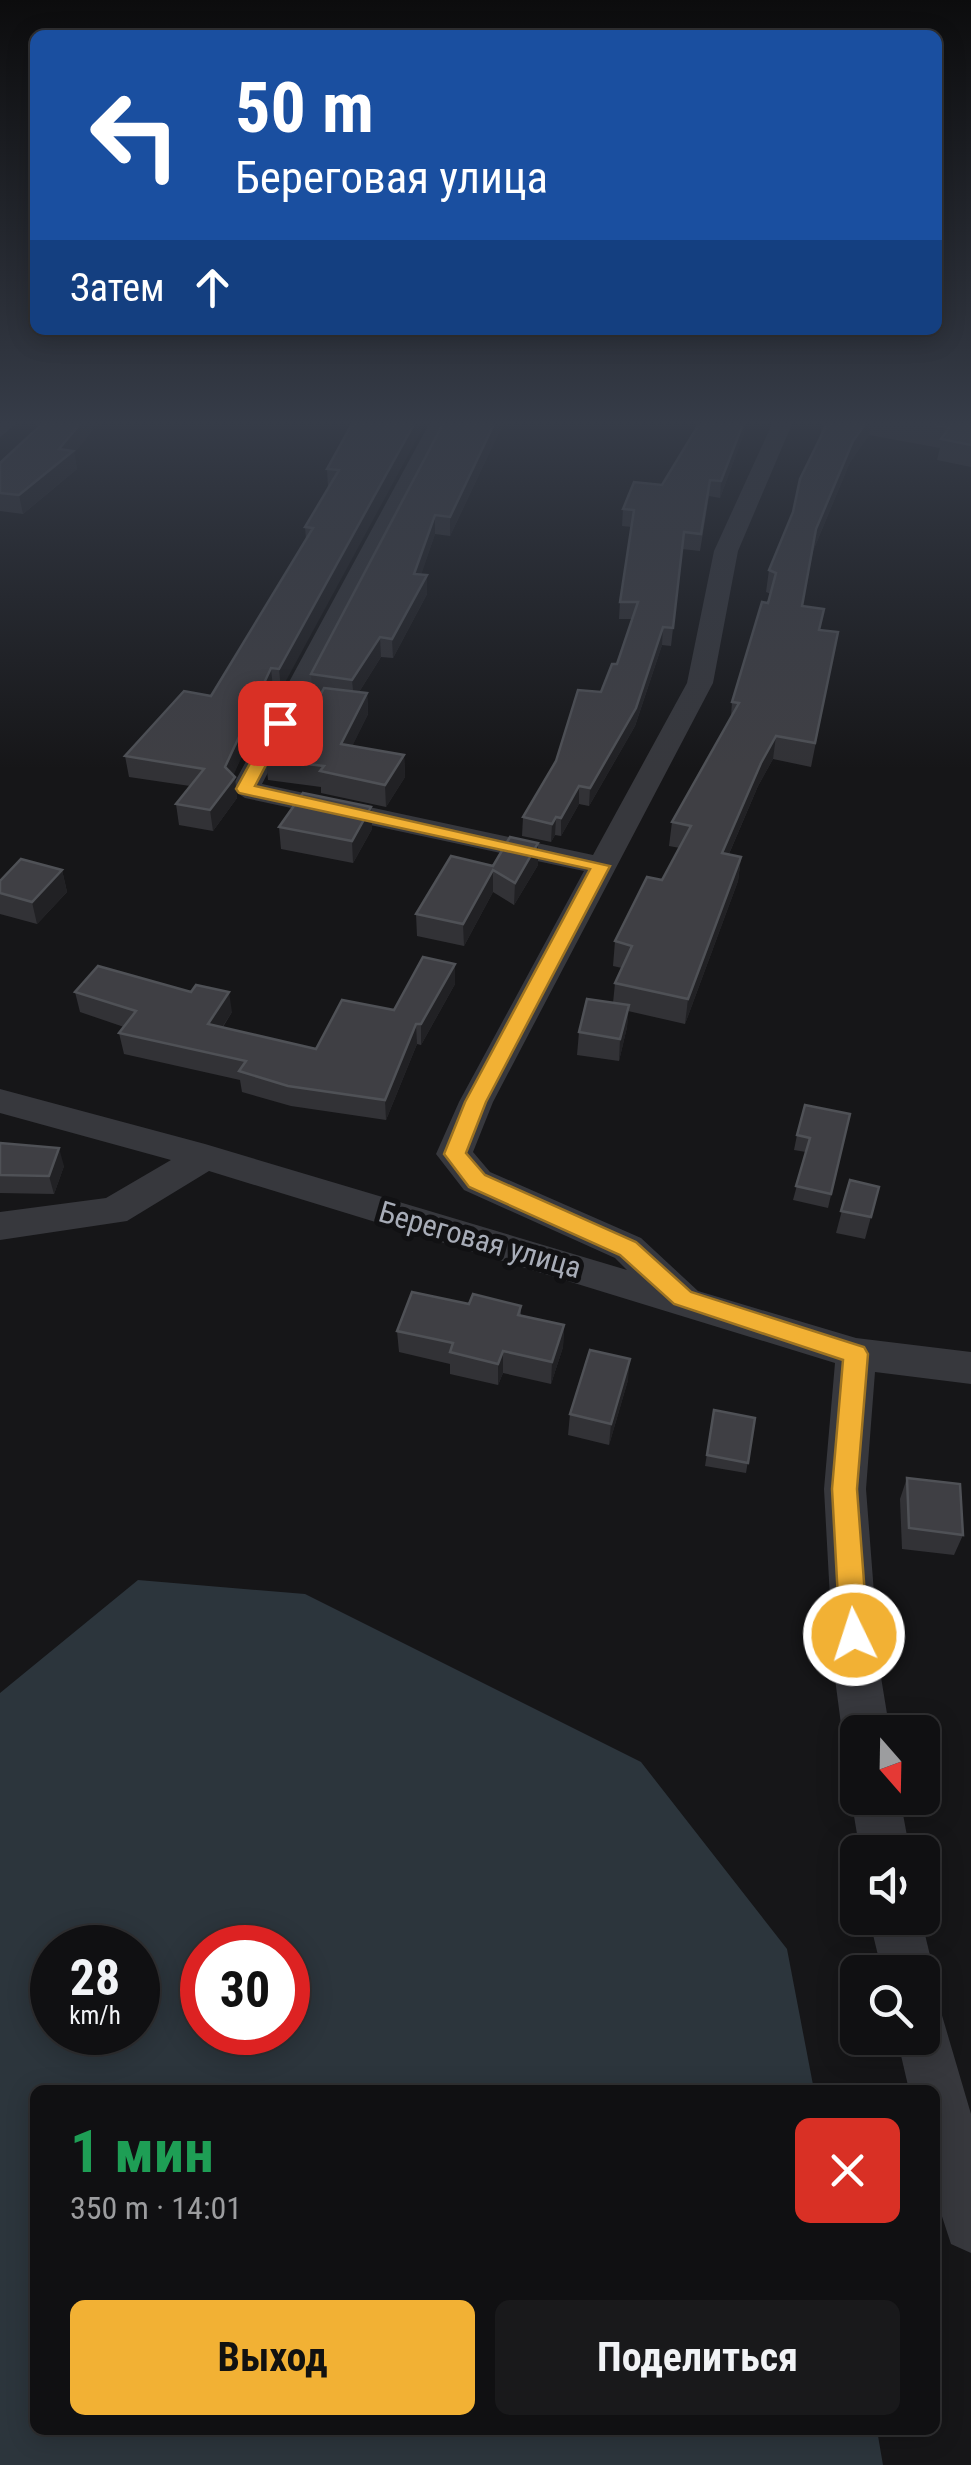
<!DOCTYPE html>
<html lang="ru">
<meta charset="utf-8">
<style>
body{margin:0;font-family:"Roboto Condensed",sans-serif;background:#19191b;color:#f1f3f6;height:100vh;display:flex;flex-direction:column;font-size:38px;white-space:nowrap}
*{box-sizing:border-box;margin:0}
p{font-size:32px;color:#9c9d9f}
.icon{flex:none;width:55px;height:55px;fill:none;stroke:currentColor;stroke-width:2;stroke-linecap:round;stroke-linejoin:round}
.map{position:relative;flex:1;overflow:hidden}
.drawer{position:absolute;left:30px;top:2085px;width:910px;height:350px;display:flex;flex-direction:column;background:#101012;border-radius:15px;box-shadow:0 5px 25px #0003,0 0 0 2px #303032}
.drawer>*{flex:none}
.banner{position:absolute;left:30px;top:30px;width:912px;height:305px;border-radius:15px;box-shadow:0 5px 25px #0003,0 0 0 2px #303032;background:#1a4fa0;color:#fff;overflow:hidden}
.needle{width:65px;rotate:160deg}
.buttons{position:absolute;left:840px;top:1715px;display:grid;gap:20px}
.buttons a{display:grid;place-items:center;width:100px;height:100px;border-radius:15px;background:#101012;box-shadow:0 5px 25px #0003,0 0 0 2px #303032;font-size:50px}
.speed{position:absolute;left:30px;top:1925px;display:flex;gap:20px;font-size:50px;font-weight:700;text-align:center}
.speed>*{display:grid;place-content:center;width:130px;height:130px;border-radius:50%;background:#101012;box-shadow:0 5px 25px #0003,0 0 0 2px #303032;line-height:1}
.speed small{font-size:25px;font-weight:400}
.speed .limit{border:15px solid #d22;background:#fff;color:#111}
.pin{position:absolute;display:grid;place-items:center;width:85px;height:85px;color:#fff;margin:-42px;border-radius:20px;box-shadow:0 5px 15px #0006}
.me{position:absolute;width:110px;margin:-55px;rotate:356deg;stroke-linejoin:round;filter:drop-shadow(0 0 8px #0008)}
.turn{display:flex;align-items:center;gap:35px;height:210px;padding:0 40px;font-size:45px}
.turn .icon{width:130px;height:130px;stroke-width:2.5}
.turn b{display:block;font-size:70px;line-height:85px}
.then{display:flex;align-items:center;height:95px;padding:0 40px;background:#0003;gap:20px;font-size:38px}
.round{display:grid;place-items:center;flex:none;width:105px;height:105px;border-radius:15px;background:#19191b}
.head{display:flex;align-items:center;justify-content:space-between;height:170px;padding:0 40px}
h1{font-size:60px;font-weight:700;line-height:75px;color:#1e9e55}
.primary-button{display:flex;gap:20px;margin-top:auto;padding:20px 40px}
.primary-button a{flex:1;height:115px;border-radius:15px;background:#f2b134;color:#111;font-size:40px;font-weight:700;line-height:115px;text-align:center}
.primary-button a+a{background:#19191b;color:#f1f3f6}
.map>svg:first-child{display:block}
.water{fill:#2c353c;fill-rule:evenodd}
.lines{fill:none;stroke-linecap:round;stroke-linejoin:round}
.street{fill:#37383d;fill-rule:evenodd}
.wall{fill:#323236}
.shaded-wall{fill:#212124}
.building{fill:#3f3f44;stroke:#4f5156;stroke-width:2.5}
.route{fill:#f2b134;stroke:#9d7322;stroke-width:2.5}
.labels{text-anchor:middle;stroke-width:10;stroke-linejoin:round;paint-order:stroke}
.street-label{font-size:30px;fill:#a8adb8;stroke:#111113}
</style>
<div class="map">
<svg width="971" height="2465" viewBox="0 0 971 2465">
<rect width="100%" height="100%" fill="#161618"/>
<!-- water -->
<path class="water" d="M138,1580L305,1594L641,1762L787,1949L814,2090H35V2430H877L883,2465H0V1693ZM52,1948H138V2032H52ZM202,1948H288V2032H202Z"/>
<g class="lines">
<!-- street -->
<g class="street">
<path d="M0,424H16L0,437Z"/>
<path d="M429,424H449L262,784L593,855L687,683L714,551L772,424H792L738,551L713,683L493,1102L473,1152L490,1172L641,1238L698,1291L856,1338L971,1352V1384L875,1372L866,1489L880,1671L890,1732H858V1751L849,1748L842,1732L834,1671L824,1489L835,1363L209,1171L127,1221L0,1240V1212L106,1198L171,1160L0,1113V1089L205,1144L627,1270L615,1258L464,1190L436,1154L459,1102L584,871L245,798L231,789Z"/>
<path d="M858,1784V1798H900L910,1852H860L851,1798Z"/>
<path d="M869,1918H921L934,1972L927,1991L922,1992V1972H882Z"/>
<path d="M922,2004L941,2012L971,2114V2253L951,2244L935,2195V2090H909L897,2038H922Z"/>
</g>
</g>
<!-- wall -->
<g class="wall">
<path d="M36,424H98L74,453L77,469L23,514L0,511V463L37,428Z"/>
<path d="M352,424L281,690L273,688L233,775L237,798L213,831L179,825L176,804L190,786L129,777L125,756L211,696L306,539L305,527L328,487L327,469Z"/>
<path d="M443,424H503L450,536L435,534L421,574L427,575V594L393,658L381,657L359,692L367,693L368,714L352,746L404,755L405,777L386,807L321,793V787L268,780L266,759L302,730L320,695L313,694L311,674Z"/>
<path d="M699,424H745L744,433L720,498L709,496L700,551L682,549L671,646L662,645L635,726L589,806L579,804L561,836L555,835L551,842L522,836L523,817L617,664L633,619H619L620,602L632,527L622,526L623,509L662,485Z"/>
<path d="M822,424H971V467L937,460L940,448L869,435L850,462L813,551L802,607L820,630L838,632L811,767L773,759L758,786L729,854L741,857L738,881L685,1024L628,1011L627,1027L619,1061L577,1055L579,1032L613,1003L615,983L622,968L613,966L615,941L662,880L680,848L669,846L672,822L731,717L732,702L771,594L766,592L769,570L793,512L820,437Z"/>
<path d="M371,807L372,829L353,863L281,849L279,827Z"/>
<path d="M538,843V865L514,905L493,892L464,946L417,936L416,914L493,866Z"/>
<path d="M62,870L67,892L37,924L0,914V881Z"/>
<path d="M455,964V984L421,1045L417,1044L386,1120L291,1106L242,1092L240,1080L124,1054L119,1033L124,1027L80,1012L75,992L232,1012L223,1027L316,1049L394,1010Z"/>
<path d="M850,1114L828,1208L793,1200L806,1152L794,1150L797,1135Z"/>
<path d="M0,1143L64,1166L54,1194L0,1193Z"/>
<path d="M850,1180L879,1187L865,1239L836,1233Z"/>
<path d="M469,1304L521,1306V1316L564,1325L563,1347L551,1384L503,1373L498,1385L450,1374V1364L399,1352L397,1331Z"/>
<path d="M628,1380L609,1445L568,1435L570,1414Z"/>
<path d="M714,1410L755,1418L746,1473L705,1466Z"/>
<path d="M907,1478L963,1535L954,1555L902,1549L900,1499Z"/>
</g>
<!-- shaded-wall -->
<g class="shaded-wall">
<path d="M80,424H98L74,453L77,469L23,514L19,495Z"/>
<path d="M414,424H425L281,690L279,669Z"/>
<path d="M494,424H503L450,536V517Z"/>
<path d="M743,424H745L744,433L720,498L721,481Z"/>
<path d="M865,424H871L869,435L850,462L813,551L798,629L816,529L853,441Z"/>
<path d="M435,515V534L415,593L414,574Z"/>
<path d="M427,575V594L393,658L392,639Z"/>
<path d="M663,627L662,645L635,726L589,806L590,788Z"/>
<path d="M380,637L381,657L354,700L352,680Z"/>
<path d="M271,668L273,688L229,785L235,777L237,798L213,831L210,810L225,767Z"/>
<path d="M367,693L368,714L343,765L341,744Z"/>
<path d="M776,736L773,759L758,786L719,877L722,853L761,763Z"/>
<path d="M404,755L405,777L386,807L385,785Z"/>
<path d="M579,786V804L561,836V818Z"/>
<path d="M371,807L372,829L353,863L352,841Z"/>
<path d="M556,817L555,835L551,842L552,824Z"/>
<path d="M538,843V865L514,905L515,883Z"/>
<path d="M741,857L738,881L685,1024L688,999Z"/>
<path d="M62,870L67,892L37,924L32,902Z"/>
<path d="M493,870V892L464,946L463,924Z"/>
<path d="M455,964V984L421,1045V1024Z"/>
<path d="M229,992L232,1012L211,1044L208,1024Z"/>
<path d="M629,1005L627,1027L619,1061L620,1039Z"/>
<path d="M416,1024L417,1044L386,1120L385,1100Z"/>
<path d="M59,1148L64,1166L54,1194L49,1176Z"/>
<path d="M564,1325L563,1347L551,1384L552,1362Z"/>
<path d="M503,1351V1373L498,1385V1364Z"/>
<path d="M630,1359L628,1380L609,1445L611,1424Z"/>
</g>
<!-- building -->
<g class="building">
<path d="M42,424H80L59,449L73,451L19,495L0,493V463Z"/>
<path d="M352,424H414L279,669L271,668L225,767L235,777L210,810L176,804L204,769L125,756L184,691L211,696L313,528L305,527L339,470L327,469Z"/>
<path d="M443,424H494L450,517L435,515L414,574L427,575L392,639L380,637L352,680L311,674Z"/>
<path d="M699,424H743L721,481L710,480L701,534L684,532L673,628L663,627L636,708L590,788L579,786L561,818L556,817L552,824L523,817L556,761L578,690L601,692L612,664H617L638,602H620L634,510L623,509L634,482L662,485Z"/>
<path d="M827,424H865L853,441L816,529L802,606L824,609L819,630L838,632L815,743L776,736L761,763L722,853L741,857L688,999L615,983L632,946L615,941L647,877L662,880L691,826L672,822L739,703L732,702L762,602L768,603L776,573L769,570L793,512L800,479Z"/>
<path d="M929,424H971V445L941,439L949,428Z"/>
<path d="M324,688L367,693L341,744L404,755L385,785L320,771L324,766L266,759L282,727L302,730Z"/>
<path d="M303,793L371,807L352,841L279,827Z"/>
<path d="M510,837L538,843L515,883L493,870L463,924L416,914L451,856L493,866Z"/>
<path d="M21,859L62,870L32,902L0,893V881Z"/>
<path d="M423,957L455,964L421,1024H416L385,1100L288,1086L239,1071L246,1061L119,1033L136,1011L75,992L98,966L191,992L196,985L229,992L208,1024L316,1049L342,1000L394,1010Z"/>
<path d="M587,999L629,1005L620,1039L579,1032Z"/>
<path d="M805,1105L850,1114L831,1194L796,1186L810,1138L797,1135Z"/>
<path d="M0,1143L59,1148L49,1176L0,1175Z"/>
<path d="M850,1180L879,1187L871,1217L841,1211Z"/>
<path d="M412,1292L469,1304L473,1294L521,1306L518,1315L564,1325L552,1362L503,1351L498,1364L450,1352L453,1343L397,1331Z"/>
<path d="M590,1350L630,1359L611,1424L570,1414Z"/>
<path d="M714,1410L755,1418L748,1463L707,1455Z"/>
<path d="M907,1478L960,1484L963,1535L909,1528Z"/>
</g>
<!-- sky -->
<linearGradient id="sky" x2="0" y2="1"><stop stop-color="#0c0c0d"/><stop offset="0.55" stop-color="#363c48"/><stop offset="1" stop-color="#363c48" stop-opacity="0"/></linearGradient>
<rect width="971" height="769" fill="url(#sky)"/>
<!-- route -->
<path class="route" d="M280,718L288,723L255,786L610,866L486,1102L466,1153L485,1175L636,1242L691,1292L864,1347L868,1354L857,1489L868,1635L864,1644L854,1648L844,1644L840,1635L832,1489L843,1360L674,1304L620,1255L469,1187L444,1154L465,1102L590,869L239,793L236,789L272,723Z"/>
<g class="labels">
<!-- street labels -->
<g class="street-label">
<text transform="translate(480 1240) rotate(16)" y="10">Береговая улица</text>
</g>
</g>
</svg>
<div class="buttons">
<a><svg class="needle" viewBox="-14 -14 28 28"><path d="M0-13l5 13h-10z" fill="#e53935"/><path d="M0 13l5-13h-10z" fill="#9c9d9f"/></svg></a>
<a><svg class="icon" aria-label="sound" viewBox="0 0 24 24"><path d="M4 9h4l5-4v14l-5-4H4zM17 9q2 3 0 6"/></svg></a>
<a><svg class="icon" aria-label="search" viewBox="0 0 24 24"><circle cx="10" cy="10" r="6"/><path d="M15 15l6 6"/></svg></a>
</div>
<div class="speed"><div>28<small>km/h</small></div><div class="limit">30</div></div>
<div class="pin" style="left:280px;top:723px;background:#d93025"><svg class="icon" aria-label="arrive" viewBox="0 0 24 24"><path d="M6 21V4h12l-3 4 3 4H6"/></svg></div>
<svg class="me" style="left:854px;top:1635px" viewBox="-20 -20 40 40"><circle r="17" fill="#f2b134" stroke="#fff" stroke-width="3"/><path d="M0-11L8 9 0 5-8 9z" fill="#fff"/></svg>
<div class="banner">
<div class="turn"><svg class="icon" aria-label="left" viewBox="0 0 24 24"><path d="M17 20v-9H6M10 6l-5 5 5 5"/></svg><div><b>50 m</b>Береговая улица</div></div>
<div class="then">Затем<svg class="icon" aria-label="ahead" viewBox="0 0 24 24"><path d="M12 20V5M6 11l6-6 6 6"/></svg></div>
</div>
<section class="drawer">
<div class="head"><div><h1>1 мин</h1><p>350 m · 14:01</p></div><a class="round" style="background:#d93025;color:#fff"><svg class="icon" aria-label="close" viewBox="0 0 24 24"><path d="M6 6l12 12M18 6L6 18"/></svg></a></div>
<div class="primary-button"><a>Выход</a><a>Поделиться</a></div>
</section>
</div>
